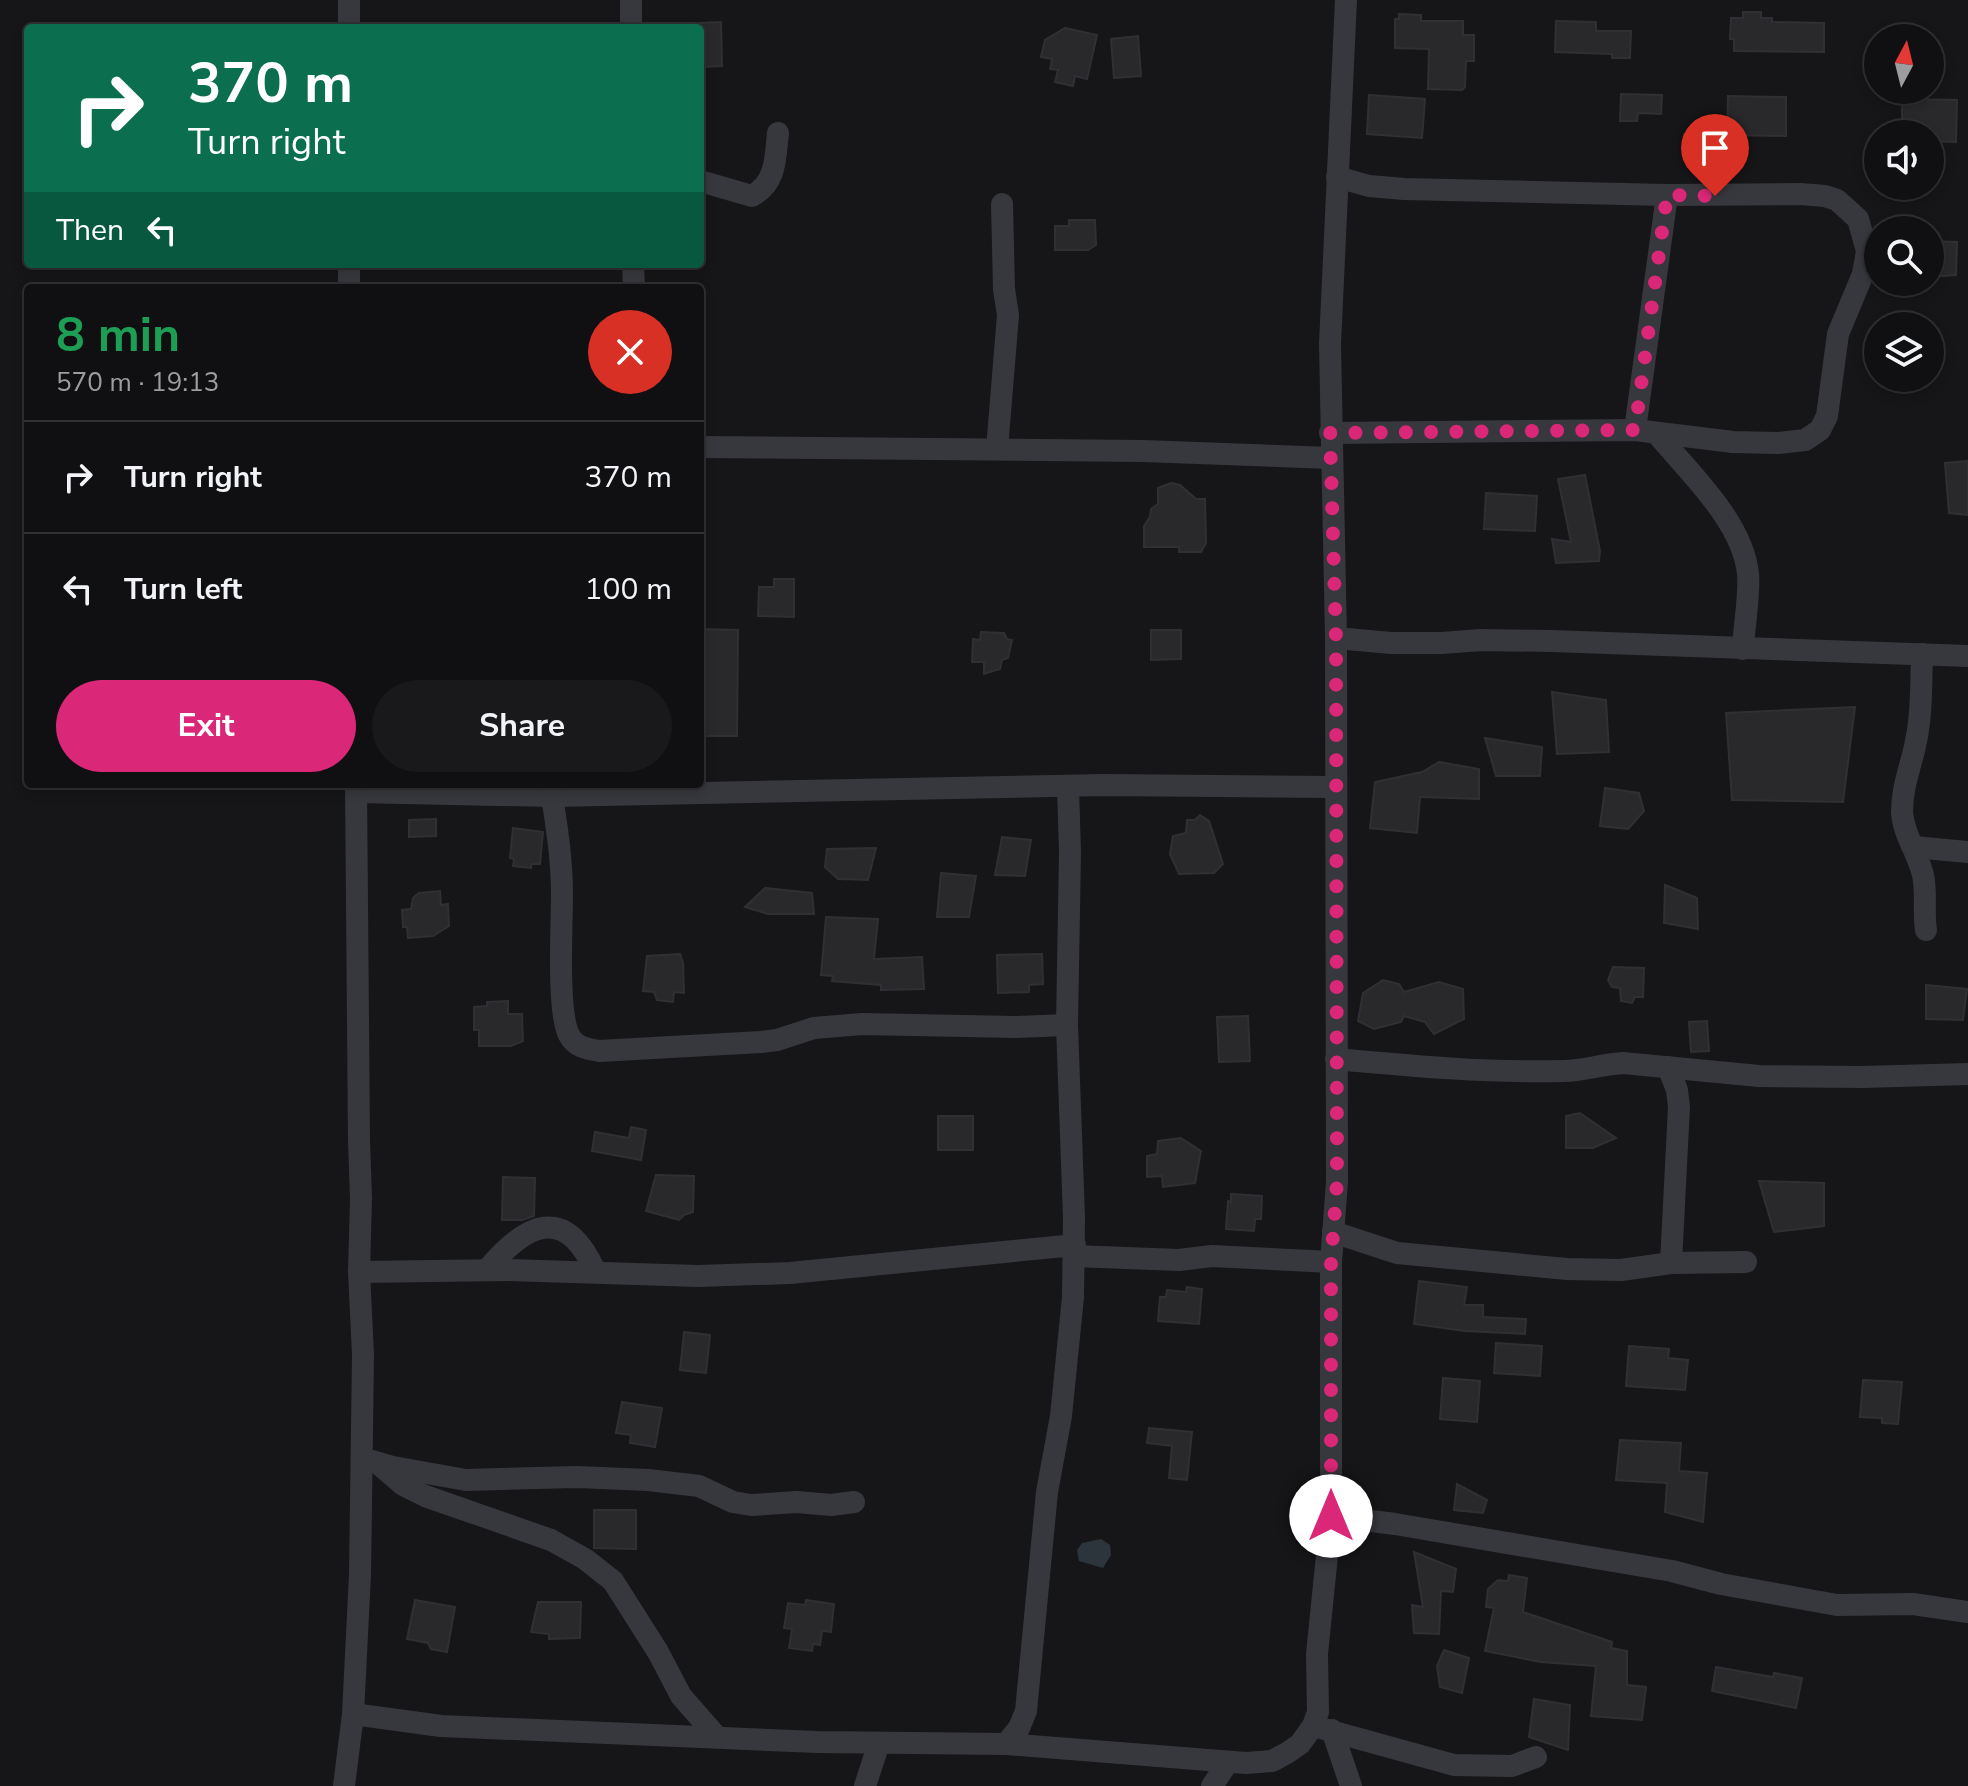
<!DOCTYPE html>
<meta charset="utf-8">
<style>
body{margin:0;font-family:"Nunito Sans",sans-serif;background:#19191b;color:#f1f3f6;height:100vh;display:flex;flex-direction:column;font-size:30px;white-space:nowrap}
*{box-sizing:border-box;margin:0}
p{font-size:26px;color:#9c9d9f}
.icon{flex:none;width:44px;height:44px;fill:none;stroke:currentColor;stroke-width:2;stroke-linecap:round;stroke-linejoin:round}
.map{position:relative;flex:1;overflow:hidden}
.drawer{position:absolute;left:24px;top:284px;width:680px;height:504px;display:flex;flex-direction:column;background:#101012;border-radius:8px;box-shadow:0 4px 12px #0003,0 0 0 2px #303032}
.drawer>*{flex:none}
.hud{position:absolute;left:24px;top:24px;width:680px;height:244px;border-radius:8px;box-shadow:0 4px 12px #0003,0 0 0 2px #303032;background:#0b6e4f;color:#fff;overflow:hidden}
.needle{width:52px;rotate:7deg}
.controls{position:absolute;left:1864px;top:24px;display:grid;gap:16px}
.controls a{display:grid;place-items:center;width:80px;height:80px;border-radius:50%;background:#101012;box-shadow:0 4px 12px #0003,0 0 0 2px #303032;font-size:40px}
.pin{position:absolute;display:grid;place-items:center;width:68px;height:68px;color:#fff;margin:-82px -34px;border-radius:50% 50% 50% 0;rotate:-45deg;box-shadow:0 0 8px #0007}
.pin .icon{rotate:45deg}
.me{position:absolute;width:88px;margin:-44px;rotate:0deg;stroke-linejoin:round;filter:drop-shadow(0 0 6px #0008)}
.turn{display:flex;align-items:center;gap:28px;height:168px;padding:0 32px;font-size:36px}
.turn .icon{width:104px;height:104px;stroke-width:2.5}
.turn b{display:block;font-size:56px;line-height:68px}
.then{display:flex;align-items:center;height:76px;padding:0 32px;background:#0003;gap:16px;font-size:30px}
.round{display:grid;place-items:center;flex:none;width:84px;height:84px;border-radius:42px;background:#19191b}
.head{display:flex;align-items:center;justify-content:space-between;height:136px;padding:0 32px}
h1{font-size:48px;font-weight:700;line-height:60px;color:#1e9e55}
.cta{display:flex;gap:16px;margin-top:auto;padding:16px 32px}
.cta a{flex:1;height:92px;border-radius:48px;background:#db2777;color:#fff;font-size:32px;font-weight:700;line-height:92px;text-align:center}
.cta a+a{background:#19191b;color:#f1f3f6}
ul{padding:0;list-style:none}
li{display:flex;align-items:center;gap:24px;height:112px;padding:0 32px;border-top:2px solid #303032}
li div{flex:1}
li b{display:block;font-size:30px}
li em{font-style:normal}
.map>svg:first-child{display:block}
.water{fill:#2c353c}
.building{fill:#29292c;stroke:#303034;stroke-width:2}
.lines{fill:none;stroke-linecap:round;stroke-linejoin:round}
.minor{stroke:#37383d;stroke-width:22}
.route{stroke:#db2777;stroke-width:14;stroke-dasharray:0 25.2}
</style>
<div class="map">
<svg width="1968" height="1786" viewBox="0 0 1968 1786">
<rect width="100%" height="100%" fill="#161618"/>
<!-- water -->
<path class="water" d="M1101,1539L1110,1545L1111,1555L1103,1568L1079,1561L1077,1550L1082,1543Z"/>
<!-- building -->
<g class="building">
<path d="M1743,12H1761V18H1772V22L1824,23V52L1734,51V39H1730L1731,18H1743Z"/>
<path d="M1399,14L1421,15V21H1463V35H1474V61H1466L1465,87L1462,90L1428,89L1429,49L1395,48V19H1399Z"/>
<path d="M1556,21L1596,22V31H1631L1630,58H1612V54L1555,52Z"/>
<path d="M721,22L722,66L702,67L700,23Z"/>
<path d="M1065,28L1097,35L1087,79L1075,76L1073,86L1055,82L1058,70L1050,69L1052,59L1041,57L1045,40Z"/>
<path d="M1138,36L1141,76L1114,78L1111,39Z"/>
<path d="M1621,94L1662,95L1661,114L1638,113L1637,121H1620Z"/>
<path d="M1369,95L1425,99L1422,138L1367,134Z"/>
<path d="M1728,96L1786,97V136L1727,135Z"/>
<path d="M1902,99L1957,100L1956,142L1930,141V134H1902Z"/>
<path d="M1684,134L1714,136L1713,158L1683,156Z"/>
<path d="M1069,220H1095L1096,245L1088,250H1055V226H1069Z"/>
<path d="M1930,241L1957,242L1956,275L1930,277Z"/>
<path d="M1968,461V515L1949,513L1945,463Z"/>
<path d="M1585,475L1600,551L1599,561L1556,563L1552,539L1571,542L1558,479Z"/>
<path d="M1171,483L1180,485L1196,499H1205L1206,543L1201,552H1179V547H1144V526L1150,517L1151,509L1158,504V488Z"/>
<path d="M1486,493L1537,496L1535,531L1484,529Z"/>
<path d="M774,579H794V617L758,616L759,587H774Z"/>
<path d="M700,629L738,630L737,736H700Z"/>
<path d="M1151,630H1181V659L1151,660Z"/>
<path d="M981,632L1004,633L1007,639L1012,640L1008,658L1002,660L1000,669L984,674V662H972L973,639L980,640Z"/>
<path d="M1552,692L1606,700L1609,752L1557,754Z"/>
<path d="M1855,707L1843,802L1732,800L1726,713Z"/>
<path d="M1485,738L1542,747L1540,776H1496Z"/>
<path d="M1439,762L1479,769V799L1420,797L1417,833L1370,828L1375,782L1422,772Z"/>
<path d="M1605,788L1639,793L1644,811L1628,829L1600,826Z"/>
<path d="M1200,815L1209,821L1223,864L1214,873L1179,874L1170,854L1173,836L1186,833L1187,820H1195Z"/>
<path d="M436,819V836L409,837V820Z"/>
<path d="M513,828L543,832L540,864H531V868L513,866L514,859L510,858Z"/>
<path d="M1002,837L1031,840L1025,876L995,875Z"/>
<path d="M876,848L868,880L838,879L825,867L827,849Z"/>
<path d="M941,873L976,876L969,917H937Z"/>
<path d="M1665,885L1697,898L1698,929L1664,923Z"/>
<path d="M765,888L812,893L814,914H768L745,907Z"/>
<path d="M440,891L441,905L448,904L449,926L433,936L408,938L407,927H403L402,910L411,909L413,898L419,893Z"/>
<path d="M826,917L878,919L874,959L922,957L924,989L881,990V985L832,981L833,976L821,975Z"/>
<path d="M680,954L683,963L684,993L674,992L673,1002L657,1000L654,992L643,991L647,956Z"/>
<path d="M1042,954L1043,984L1029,985V992L998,993L997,955Z"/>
<path d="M1613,967L1644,968L1643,997H1635L1632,1003L1621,1001L1620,988L1612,987L1608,980Z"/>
<path d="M1383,980L1399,984L1404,992L1439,982L1463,989L1464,1019L1434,1034L1425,1022L1404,1016L1401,1022L1374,1029L1358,1021L1363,993Z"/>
<path d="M1926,985L1967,989L1963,1020L1926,1019Z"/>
<path d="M508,1001V1014H522L523,1041L511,1046H479V1030H474V1007L487,1006V1002Z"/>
<path d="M1248,1016L1250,1061L1219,1062L1217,1017Z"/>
<path d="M1707,1021L1709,1051L1691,1052L1689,1022Z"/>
<path d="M1580,1113L1616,1138L1593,1148H1566V1116Z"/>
<rect x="938" y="1116" width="35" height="34"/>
<path d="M631,1127L646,1130L641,1160L592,1151L595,1132L629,1138Z"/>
<path d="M1181,1138L1201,1151L1195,1183L1163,1187L1162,1176L1147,1177V1156L1157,1154L1158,1141Z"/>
<path d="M656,1175L694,1176L693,1212L684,1215L679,1220L646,1211Z"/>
<path d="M503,1177L535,1178L534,1216L522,1220H502Z"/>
<path d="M1759,1181L1824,1183V1226L1774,1232Z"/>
<path d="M1231,1194L1262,1196L1261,1219H1255L1254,1231L1226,1229L1228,1201L1231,1202Z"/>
<path d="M1419,1281L1467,1287L1464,1305H1483V1317L1526,1319L1525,1334L1465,1331L1414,1324Z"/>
<path d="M1187,1287L1202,1289L1199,1324L1158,1321L1160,1297H1166L1167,1290L1186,1292Z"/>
<path d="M684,1332L710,1335L706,1373L680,1370Z"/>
<path d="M1496,1343L1542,1346L1540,1376L1494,1373Z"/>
<path d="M1629,1346L1669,1349L1668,1358L1688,1360L1685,1390L1626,1386Z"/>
<path d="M1443,1378L1480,1381L1477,1422L1440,1419Z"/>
<path d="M1863,1380L1902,1382L1898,1424L1882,1423V1418L1860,1417Z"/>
<path d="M622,1402L662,1408L655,1447L630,1443L631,1435L616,1433Z"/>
<path d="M1149,1428L1192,1432L1187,1480L1169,1478L1172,1446L1147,1443Z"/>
<path d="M1620,1440L1681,1443L1679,1471L1707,1473L1703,1522L1665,1512L1667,1483L1616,1480Z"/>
<path d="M1457,1484L1487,1500L1483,1513L1454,1510Z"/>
<path d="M594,1510H636V1549L594,1548Z"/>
<path d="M1414,1552L1456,1569L1453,1592L1441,1591L1439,1634L1414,1633L1412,1605L1423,1607Z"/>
<path d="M1509,1575L1527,1578L1523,1612L1612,1642L1611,1648L1627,1651V1685L1646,1687L1642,1720L1591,1716L1596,1666L1541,1662L1485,1651L1494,1608L1486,1607L1488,1589L1498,1580L1508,1581Z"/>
<path d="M415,1600L455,1607L447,1652L431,1649L428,1643L407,1639Z"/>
<path d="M806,1600L834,1604L831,1632L822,1631L820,1645L813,1644L812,1651L789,1648L792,1629L784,1628L788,1603L805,1605Z"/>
<path d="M538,1602H581L580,1638L549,1639V1634L531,1632Z"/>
<path d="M1444,1650L1469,1658L1462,1693L1440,1687L1437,1666Z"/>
<path d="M1716,1667L1773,1677L1774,1673L1802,1678L1796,1708L1712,1691Z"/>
<path d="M1534,1699L1570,1705L1568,1750L1529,1737Z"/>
</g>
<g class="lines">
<!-- minor -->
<g class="minor">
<path d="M349,0V28"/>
<path d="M631,28V0"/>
<path d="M700,181L752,196C777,182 775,158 778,133"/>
<path d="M349,264V288"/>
<path d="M633,264L634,288"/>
<path d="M1635,430L1667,195"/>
<path d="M1330,433L1635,430L1733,442L1778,443L1805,440L1820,430L1827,416L1838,334L1863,274L1867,251L1858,219L1837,200L1825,196L1800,194L1667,195L1404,189L1369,186L1337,177"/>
<path d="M1657,434C1689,472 1743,522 1748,574C1750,594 1744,626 1743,649"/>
<path d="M700,447L1143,451L1331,458"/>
<path d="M997,449L1008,315L1004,289L1002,204"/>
<path d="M1336,638L1391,643H1442L1481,640L1552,641L1968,656"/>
<path d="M1922,654C1921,684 1922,716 1915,746C1910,769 1902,787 1902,812C1903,834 1918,853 1923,875C1927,894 1923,912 1926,930"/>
<path d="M357,792L552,796L1103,785L1335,787"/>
<path d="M552,796C557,828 562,861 562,894C562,924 557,1012 569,1035C575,1047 587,1049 599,1051L761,1042L777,1040L814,1028L862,1024L1015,1027L1067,1025"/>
<path d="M1914,847L1968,852"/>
<path d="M1336,1059C1412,1066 1488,1073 1563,1071C1584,1071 1602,1064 1623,1063L1759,1076L1863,1077L1968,1074"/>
<path d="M1668,1067L1677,1090L1679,1107L1671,1263"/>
<path d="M1333,1232L1397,1253L1567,1269L1621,1270L1671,1263L1746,1262"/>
<path d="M1074,1256L1179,1260L1212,1256L1331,1262"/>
<path d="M487,1270C525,1224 565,1203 595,1271"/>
<path d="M359,1272L508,1270L698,1276L790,1273L1075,1245"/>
<path d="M362,1458L393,1467L466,1480L577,1477L648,1480L699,1486L733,1502L751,1505L797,1502L831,1505L854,1502"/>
<path d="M381,1466L403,1485L425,1496L551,1540L585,1559L613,1581L658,1652L681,1696L717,1737"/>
<path d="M1331,1516L1395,1524L1672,1571L1721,1584L1837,1605L1913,1604L1968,1612"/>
<path d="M353,1714L441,1726L817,1742L1006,1744L1246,1763L1272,1761L1287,1753L1300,1744L1313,1726L1318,1712L1317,1654L1331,1516V1262L1337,1182L1336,638L1330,344L1346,0"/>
<path d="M1313,1726L1454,1765L1512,1766L1536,1757"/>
<path d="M1332,1730L1351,1786"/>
<path d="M1006,1744L1019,1728L1026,1711L1047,1492L1061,1416L1073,1297L1074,1218L1067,1025L1070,852L1068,787"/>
<path d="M344,1786L353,1714L360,1575L363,1355L359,1272L361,1199L359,1141L356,784"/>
<path d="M865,1786L879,1743"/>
<path d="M1212,1786L1228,1762"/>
</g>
</g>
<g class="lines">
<!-- route -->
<path class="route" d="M1331,1516V1262L1337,1182L1336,638L1330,433L1635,430L1667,195L1715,196"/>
</g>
</svg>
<div class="controls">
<a><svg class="needle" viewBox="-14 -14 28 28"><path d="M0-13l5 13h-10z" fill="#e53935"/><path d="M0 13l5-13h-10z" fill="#9c9d9f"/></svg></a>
<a><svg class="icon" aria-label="sound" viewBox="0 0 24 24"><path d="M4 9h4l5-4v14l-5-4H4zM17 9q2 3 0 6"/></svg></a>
<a><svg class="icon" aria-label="search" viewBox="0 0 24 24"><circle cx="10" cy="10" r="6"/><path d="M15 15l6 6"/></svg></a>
<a><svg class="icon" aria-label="layers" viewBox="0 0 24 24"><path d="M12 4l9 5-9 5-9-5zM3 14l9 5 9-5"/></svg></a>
</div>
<div class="pin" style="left:1715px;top:196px;background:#d93025"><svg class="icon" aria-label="arrive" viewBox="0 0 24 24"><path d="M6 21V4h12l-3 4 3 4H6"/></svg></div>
<svg class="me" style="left:1331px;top:1516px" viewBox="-20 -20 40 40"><circle r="19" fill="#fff"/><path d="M0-13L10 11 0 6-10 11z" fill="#db2777"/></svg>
<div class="hud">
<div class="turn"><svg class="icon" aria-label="right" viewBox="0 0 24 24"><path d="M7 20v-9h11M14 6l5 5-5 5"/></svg><div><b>370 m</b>Turn right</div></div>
<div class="then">Then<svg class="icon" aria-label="left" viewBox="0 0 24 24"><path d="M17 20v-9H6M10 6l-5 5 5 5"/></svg></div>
</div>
<section class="drawer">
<div class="head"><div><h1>8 min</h1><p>570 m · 19:13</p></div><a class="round" style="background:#d93025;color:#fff"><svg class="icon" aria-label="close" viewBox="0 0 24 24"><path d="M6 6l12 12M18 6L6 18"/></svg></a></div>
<ul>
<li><svg class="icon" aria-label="right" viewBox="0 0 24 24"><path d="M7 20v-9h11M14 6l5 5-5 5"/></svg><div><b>Turn right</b></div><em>370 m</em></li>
<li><svg class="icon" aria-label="left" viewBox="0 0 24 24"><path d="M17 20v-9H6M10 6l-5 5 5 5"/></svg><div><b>Turn left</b></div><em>100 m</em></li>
</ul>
<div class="cta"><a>Exit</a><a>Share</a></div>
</section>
</div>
